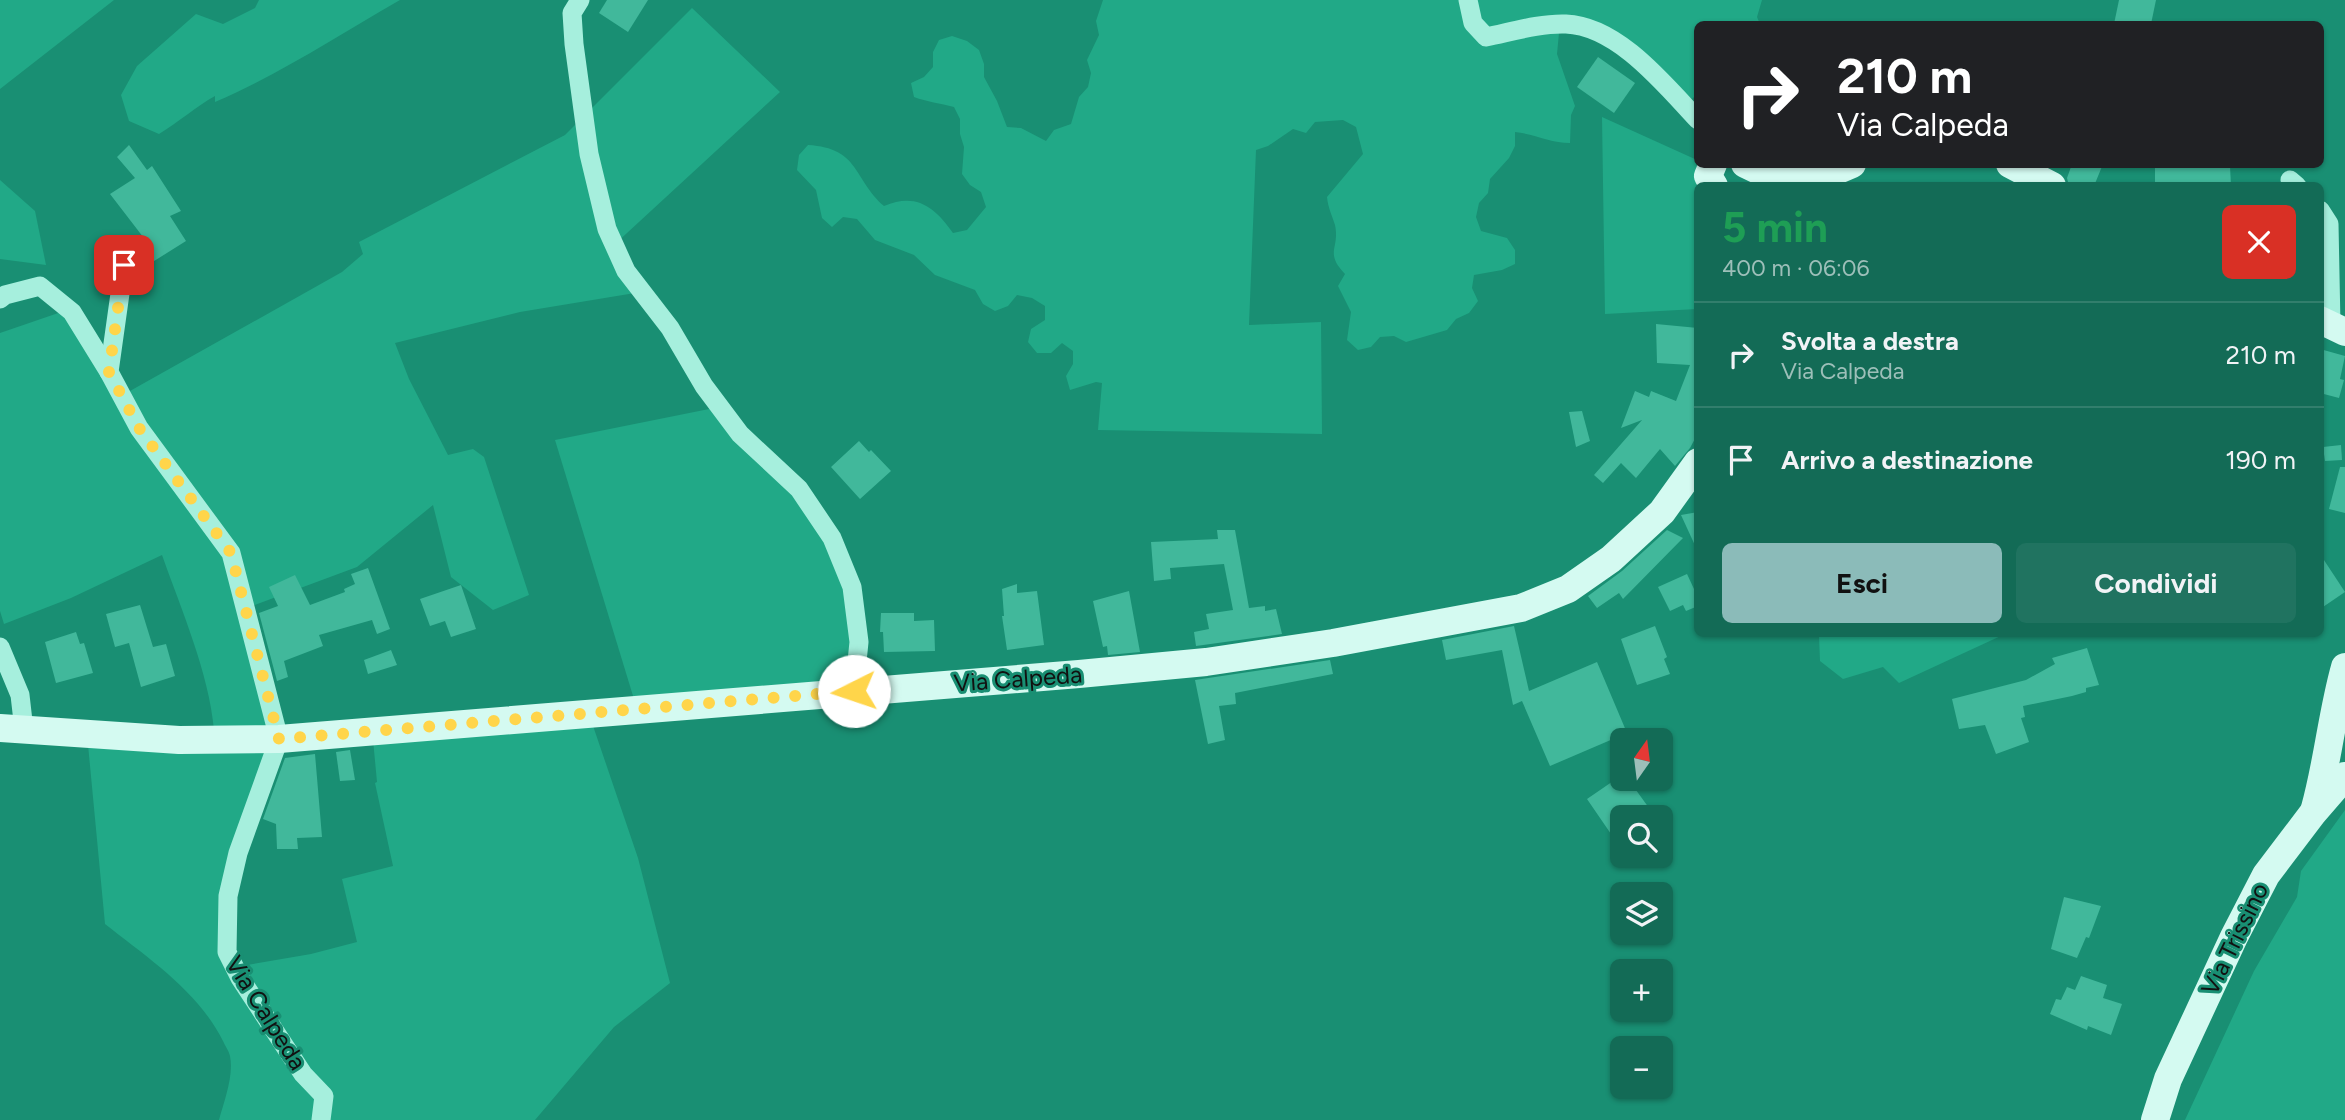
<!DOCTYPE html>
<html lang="it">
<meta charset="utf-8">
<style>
body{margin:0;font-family:Figtree,sans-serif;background:#207360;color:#f1f3f6;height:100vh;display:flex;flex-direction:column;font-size:26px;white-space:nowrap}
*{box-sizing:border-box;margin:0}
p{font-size:23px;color:#9dbfb9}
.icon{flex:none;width:38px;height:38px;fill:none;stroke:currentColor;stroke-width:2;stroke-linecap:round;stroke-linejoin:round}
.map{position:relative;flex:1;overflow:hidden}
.side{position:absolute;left:1694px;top:182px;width:630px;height:455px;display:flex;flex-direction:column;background:#136b56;border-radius:10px;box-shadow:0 2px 5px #0004}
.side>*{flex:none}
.top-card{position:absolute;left:1694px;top:21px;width:630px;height:147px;border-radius:10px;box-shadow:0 2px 5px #0004;background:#202124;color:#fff;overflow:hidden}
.needle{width:46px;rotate:14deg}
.buttons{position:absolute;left:1610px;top:728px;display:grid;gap:14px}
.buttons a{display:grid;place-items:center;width:63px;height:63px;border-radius:10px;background:#136b56;box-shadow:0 2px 5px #0004;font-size:35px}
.pin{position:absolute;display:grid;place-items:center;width:60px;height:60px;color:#fff;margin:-30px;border-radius:14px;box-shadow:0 4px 10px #0006}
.me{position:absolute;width:77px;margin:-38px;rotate:266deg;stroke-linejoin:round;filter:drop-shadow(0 0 5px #0008)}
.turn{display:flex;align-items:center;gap:24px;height:147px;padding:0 28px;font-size:32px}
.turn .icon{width:91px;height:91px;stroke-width:2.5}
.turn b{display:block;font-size:49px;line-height:60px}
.round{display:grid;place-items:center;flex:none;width:74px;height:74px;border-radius:10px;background:#207360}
.overview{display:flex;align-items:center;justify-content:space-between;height:119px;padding:0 28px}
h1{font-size:42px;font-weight:700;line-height:52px;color:#1e9e55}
.cta{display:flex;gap:14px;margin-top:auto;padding:14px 28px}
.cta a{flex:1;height:80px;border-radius:10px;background:#8bbbb9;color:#111;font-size:28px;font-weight:700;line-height:80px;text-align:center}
.cta a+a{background:#207360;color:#f1f3f6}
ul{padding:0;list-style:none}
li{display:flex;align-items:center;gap:21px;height:105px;padding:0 28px;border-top:2px solid #327e6c}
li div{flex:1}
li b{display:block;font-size:26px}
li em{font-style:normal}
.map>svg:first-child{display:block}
.green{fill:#21a987}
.building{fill:#41b89b}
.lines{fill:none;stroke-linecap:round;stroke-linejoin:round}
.street{stroke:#a6efdd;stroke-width:19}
.secondary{stroke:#d4faf1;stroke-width:28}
.route{stroke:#ffd54a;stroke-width:12;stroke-dasharray:0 21.6}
.labels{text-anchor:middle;stroke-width:6;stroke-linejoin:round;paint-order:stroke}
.street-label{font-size:24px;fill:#111;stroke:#198f73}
</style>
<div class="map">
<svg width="2345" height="1120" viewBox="0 0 2345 1120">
<rect width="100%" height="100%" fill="#198f73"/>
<!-- green -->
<g class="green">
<path d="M0,0H114L0,89Z"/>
<path d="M259,0H400C339,35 280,74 215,102V96C195,107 179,122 159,134L129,121L121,95L137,66L196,14L223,24L255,8Z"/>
<path d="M1103,0H1762L1757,17L1760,24H1698L1697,94L1692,99L1661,75L1618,35L1559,33L1557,54L1575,106L1571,115L1570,143C1551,143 1534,134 1515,132V146L1509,158L1490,179L1488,193L1479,203L1476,217L1481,231L1507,238L1515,250V264L1502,270L1474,275L1472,288L1478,301L1469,313L1456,319L1447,330L1406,342L1394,336L1380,337L1371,347L1358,350L1347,340L1351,312L1338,286L1345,274C1324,252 1340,249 1335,225C1332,215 1328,208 1327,197L1363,154L1356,127L1343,120L1315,122L1306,133L1293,129L1268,146L1256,150L1249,325L1321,322L1322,434L1098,430L1102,383L1096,382L1070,390L1066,376L1073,364V351L1062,343L1051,353H1037L1028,342L1031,329L1045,320V306L1032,298L1017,295L1008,306L995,311L983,304L975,290L935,275L914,255L875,240L857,219L843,217L832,227L822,218L816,190L797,170L799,155L808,145C860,148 853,179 884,206C916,192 935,207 953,233L967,230L986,207L981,192L970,185L962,174L964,147L960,134V119L954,107C940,103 927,102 914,97L911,83L924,77L933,67V52L939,40L952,36L967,41L979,50L984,64V77L997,101L1007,127L1021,128L1046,141L1054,130L1071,124L1079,97L1088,87L1091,73L1087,60L1099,35L1096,21Z"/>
<path d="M692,8L780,92L614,245L641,292L520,312L395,343L409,379L448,455L473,449L484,457L529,595L493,610L451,577L433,505L357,567L249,607L278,738L250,827L230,931L241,966L311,954L357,942L342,879L393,866L375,783L377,782L372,729L589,714L638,858L670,983L614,1027L535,1120H219C224,1101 234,1076 230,1056C229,1051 225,1046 223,1041C198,991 148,958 105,924L87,734L214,730C209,673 181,609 162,555L71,598L4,624L0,611V333L67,310L121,396L342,272L363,254L359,242L565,135Z"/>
<path d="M1602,117L1697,160L1698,164L1707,165L1698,186L1697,309L1605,314Z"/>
<path d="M0,180L35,211L46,265L0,259Z"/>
<path d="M719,407L798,488L851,587L854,694L637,709L555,440Z"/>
<path d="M1822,634H2005L1899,683L1883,667L1843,679L1820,661L1819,636Z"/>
<path d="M2345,810V1120H2185L2254,971L2297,897L2301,871Z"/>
</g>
<!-- building -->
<g class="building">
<path d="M607,0H648L628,32L599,13Z"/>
<path d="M2119,0H2156L2151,24H2114Z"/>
<path d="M1598,57L1635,83L1614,113L1577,87Z"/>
<path d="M129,145L147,170L152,166L181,211L170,216L186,241L143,268L134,256L150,246L110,194L135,178L117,157Z"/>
<path d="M2072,164H2103L2094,186H2069L2067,178Z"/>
<path d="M2155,164L2230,166L2231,186H2155Z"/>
<path d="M1656,324L1698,328V433L1690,448L1675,466L1660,449L1636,478L1621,463L1603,483L1594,475L1642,420L1621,428L1635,391L1649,397L1651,391L1676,401L1690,365L1657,363Z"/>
<path d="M2320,349L2345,356L2340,379L2344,380L2339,398L2320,393Z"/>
<path d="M1582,411L1590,441L1576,447L1569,412Z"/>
<path d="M859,441L869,452L871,450L891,471L860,499L831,467Z"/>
<path d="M2341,445L2342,460L2325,461L2323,447Z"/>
<path d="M2340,467H2345V513L2329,509Z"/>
<path d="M1698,512V552L1681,515Z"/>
<path d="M1217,530H1235L1249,608L1265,606V611L1276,609L1282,634L1196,646L1194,632L1209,629L1206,614L1233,610L1224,564L1170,568L1171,579L1154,581L1151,542L1218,539Z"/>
<path d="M1667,530L1683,538L1623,599L1619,593L1597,608L1588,596L1622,571Z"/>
<path d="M2320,554L2345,592L2320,609Z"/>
<path d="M368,568L390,629L377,634L372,620L319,635L323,646L284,661L288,677L277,681L259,613L278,606L269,587L295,575L310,605L345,592L344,589L355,584L351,574Z"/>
<path d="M1687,574L1694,589L1698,588V606L1686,611L1683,605L1670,611L1658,587Z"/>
<path d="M1017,584V593L1037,591L1044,645L1007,650L1002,616H1004L1002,589Z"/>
<path d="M461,585L476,629L451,637L445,621L430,626L420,599Z"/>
<path d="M1129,591L1140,652L1108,655L1107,646L1103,647L1093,601Z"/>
<path d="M140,605L153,647L166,644L175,676L141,687L129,643L115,647L106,614Z"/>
<path d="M881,613H914V621L934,620L935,651L884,652L883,632H880Z"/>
<path d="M1514,626L1529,691L1597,662L1627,733L1550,766L1522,701L1513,705L1502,650L1446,660L1442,640Z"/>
<path d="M1655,626L1667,657L1664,659L1670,674L1637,685L1621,639Z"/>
<path d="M76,632L80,644L84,643L93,673L56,683L45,642Z"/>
<path d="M2087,648L2099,685L2086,688V692L2072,696L2023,706L2025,717L2021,718L2029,742L1996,754L1985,725L1959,729L1952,699L2026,680L2055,664L2052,658Z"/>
<path d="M391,650L397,665L368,674L364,660Z"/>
<path d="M1330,660L1333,674L1235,693L1236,704L1219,706L1225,740L1208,744L1195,680Z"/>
<path d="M350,750L355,780L340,781L336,752Z"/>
<path d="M315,754L322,837L297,838L298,849H277L276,824L263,819L285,758Z"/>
<path d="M1622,775V779H1628L1649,808L1635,817H1622V826L1611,834L1587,799Z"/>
<path d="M2064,897L2101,906L2089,938L2086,937L2077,958L2051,949Z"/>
<path d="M2081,976L2107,985L2103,998L2122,1004L2111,1035L2088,1026L2087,1030L2050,1014L2056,999L2061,1000L2067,987L2075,990Z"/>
</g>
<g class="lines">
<!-- street -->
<g class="street">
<path d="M580,0L572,13L574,44L589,154L607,229L626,271L670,328L704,386L740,434L799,489L832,538L852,587L859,642L854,691"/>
<path d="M1468,0L1473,23L1486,37C1511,32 1540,23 1566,24C1618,26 1665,85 1698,120"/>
<path d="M2290,180L2297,186"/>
<path d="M2320,210L2329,224L2331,325"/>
<path d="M124,265L109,372L139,428L231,553L279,739L238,853L228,896L227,952L240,978L303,1074L324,1096L321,1120"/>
<path d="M0,299L5,295L40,286L72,312L109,372"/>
<path d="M0,647L20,695L24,730"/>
</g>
<!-- secondary -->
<g class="secondary">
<path d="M1713,164L1708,176L1714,186"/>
<path d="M1745,164L1772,177L1812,181L1852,164"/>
<path d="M2010,164L2052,186"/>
<path d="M2320,320L2345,332"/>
<path d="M0,728L179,740L279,739L1079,674L1206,662L1333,643L1521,608L1568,589L1611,559L1662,512L1698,462"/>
<path d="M2315,808C2328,761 2332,713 2345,667"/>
<path d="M2155,1120L2168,1079L2234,937L2266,875L2313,813L2345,776"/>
</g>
</g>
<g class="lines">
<!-- route -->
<path class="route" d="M124,265L109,372L139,428L231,553L279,739L854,691"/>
</g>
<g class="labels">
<!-- street labels -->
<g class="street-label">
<text transform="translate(1018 679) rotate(-4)" y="8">Via Calpeda</text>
<text transform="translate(2235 939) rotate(-64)" y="8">Via Trissino</text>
<text transform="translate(266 1013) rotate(58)" y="8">Via Calpeda</text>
</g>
</g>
</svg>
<div class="buttons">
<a><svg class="needle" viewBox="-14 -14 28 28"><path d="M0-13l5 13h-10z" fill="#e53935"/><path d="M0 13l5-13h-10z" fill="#9dbfb9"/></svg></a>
<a><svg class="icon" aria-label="search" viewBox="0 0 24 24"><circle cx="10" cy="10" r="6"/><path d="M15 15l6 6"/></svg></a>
<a><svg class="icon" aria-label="layers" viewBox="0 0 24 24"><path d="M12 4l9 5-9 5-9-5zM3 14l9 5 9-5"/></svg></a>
<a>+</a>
<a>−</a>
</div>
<div class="pin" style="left:124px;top:265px;background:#d93025"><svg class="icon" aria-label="arrive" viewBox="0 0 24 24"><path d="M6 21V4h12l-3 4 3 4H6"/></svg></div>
<svg class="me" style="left:854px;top:691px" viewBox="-20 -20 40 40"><circle r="19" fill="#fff"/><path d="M0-13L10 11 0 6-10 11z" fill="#ffd54a"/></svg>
<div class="top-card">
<div class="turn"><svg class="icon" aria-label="right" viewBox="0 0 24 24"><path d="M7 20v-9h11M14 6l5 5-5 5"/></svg><div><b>210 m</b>Via Calpeda</div></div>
</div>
<section class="side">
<div class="overview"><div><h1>5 min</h1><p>400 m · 06:06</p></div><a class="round" style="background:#d93025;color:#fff"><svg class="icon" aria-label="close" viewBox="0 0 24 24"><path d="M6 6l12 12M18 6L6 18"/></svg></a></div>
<ul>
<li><svg class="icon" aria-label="right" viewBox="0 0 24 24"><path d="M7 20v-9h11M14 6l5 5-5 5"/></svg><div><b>Svolta a destra</b><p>Via Calpeda</p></div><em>210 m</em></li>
<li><svg class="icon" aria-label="arrive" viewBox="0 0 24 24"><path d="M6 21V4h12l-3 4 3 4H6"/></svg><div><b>Arrivo a destinazione</b></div><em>190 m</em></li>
</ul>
<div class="cta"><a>Esci</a><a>Condividi</a></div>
</section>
</div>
